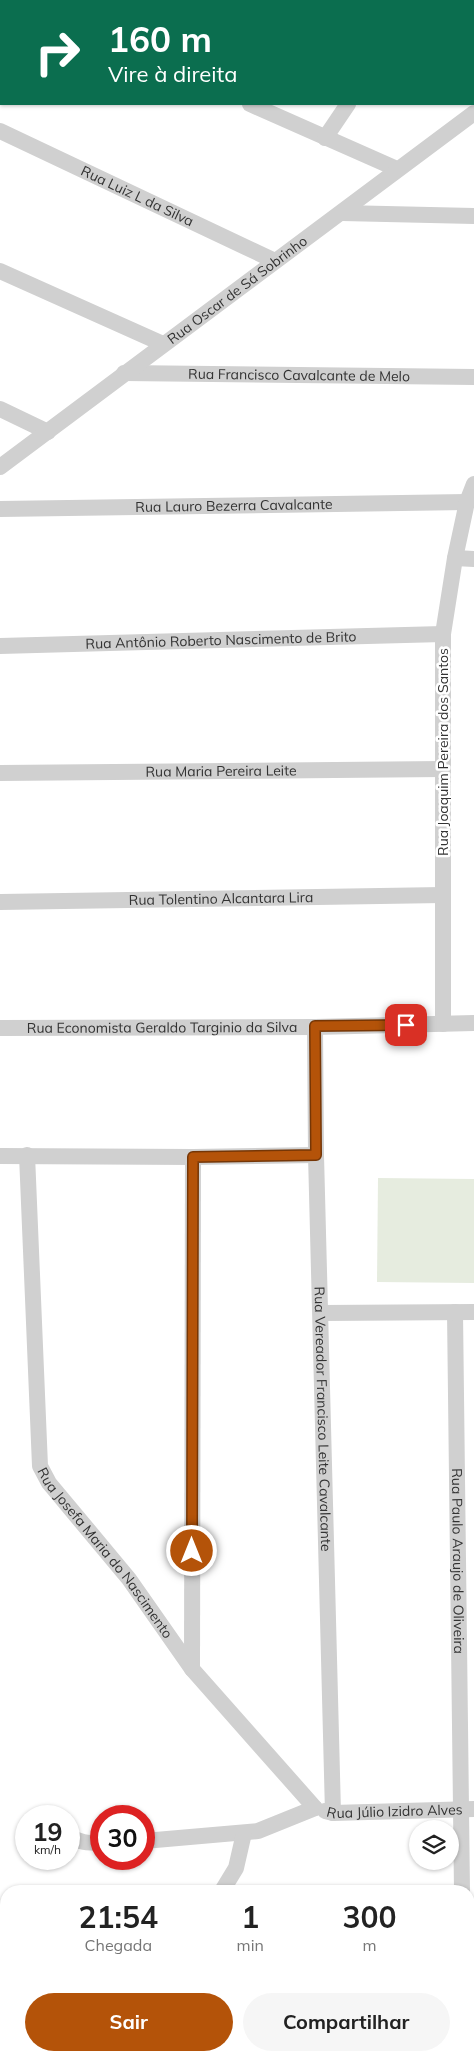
<!DOCTYPE html>
<html lang="pt">
<meta charset="utf-8">
<style>
body{margin:0;font-family:Mulish,sans-serif;background:#f6f6f6;color:#222;height:100vh;display:flex;flex-direction:column;font-size:19px;white-space:nowrap}
*{box-sizing:border-box;margin:0}
p{font-size:16px;color:#767676}
.icon{flex:none;width:28px;height:28px;fill:none;stroke:currentColor;stroke-width:2;stroke-linecap:round;stroke-linejoin:round}
.map{position:relative;flex:1;overflow:hidden}
.panel{position:absolute;left:0px;top:1885px;width:475px;height:176px;display:flex;flex-direction:column;background:#fff;border-radius:20px 20px 0 0;box-shadow:0 1px 4px #0004}
.panel>*{flex:none}
.top-card{position:absolute;left:0px;top:0px;width:475px;height:105px;box-shadow:0 1px 4px #0004;background:#0b6e4f;color:#fff;overflow:hidden}
.fabs{position:absolute;left:409px;top:1820px;display:grid;gap:10px}
.fabs a{display:grid;place-items:center;width:50px;height:50px;border-radius:50%;background:#fff;box-shadow:0 1px 4px #0004;font-size:25px}
.speed{position:absolute;left:15px;top:1805px;display:flex;gap:10px;font-size:25px;font-weight:700;text-align:center}
.speed>*{display:grid;place-content:center;width:65px;height:65px;border-radius:50%;background:#fff;box-shadow:0 1px 4px #0004;line-height:1}
.speed small{font-size:12px;font-weight:400}
.speed .limit{border:8px solid #d22;background:#fff;color:#111}
.pin{position:absolute;display:grid;place-items:center;width:42px;height:42px;color:#fff;margin:-21px;border-radius:10px;box-shadow:0 2px 8px #0006}
.me{position:absolute;width:55px;margin:-28px;rotate:0deg;stroke-linejoin:round;filter:drop-shadow(0 0 4px #0008)}
.turn{display:flex;align-items:center;gap:18px;height:105px;padding:0 25px;font-size:22px}
.turn .icon{width:65px;height:65px;stroke-width:2.5}
.turn b{display:block;font-size:35px;line-height:42px}
.eta{display:flex;justify-content:space-evenly;align-items:center;height:85px;text-align:center}
.eta b{font-size:30px;font-weight:700;line-height:35px}
.cta{display:flex;gap:10px;margin-top:auto;padding:10px 25px}
.cta a{flex:1;height:58px;border-radius:30px;background:#b45309;color:#fff;font-size:20px;font-weight:700;line-height:58px;text-align:center}
.cta a+a{background:#f6f6f6;color:#222}
.map>svg:first-child{display:block}
.green{fill:#e6ecdf}
.lines{fill:none;stroke-linecap:round;stroke-linejoin:round}
.minor{stroke:#d0d0d0;stroke-width:16}
.route-casing{stroke:#753606;stroke-width:12}
.route{stroke:#b45309;stroke-width:9}
.labels{text-anchor:middle;stroke-width:5;stroke-linejoin:round;paint-order:stroke}
.street-label{font-size:14px;fill:#333;stroke:#fff}
</style>
<div class="map">
<svg width="474" height="2061" viewBox="0 0 474 2061">
<rect width="100%" height="100%" fill="#fff"/>
<!-- green -->
<path class="green" d="M378,1178L474,1179V1283L377,1282Z"/>
<g class="lines">
<!-- minor -->
<g class="minor">
<path d="M31,0L33,1"/>
<path d="M154,1L155,0"/>
<path d="M270,1L271,0"/>
<path d="M420,1L421,0"/>
<path d="M250,104L397,169"/>
<path id="s1" d="M0,131L275,261"/>
<path d="M325,138L348,104"/>
<path d="M342,213L474,216"/>
<path d="M0,271L163,344"/>
<path id="s2" d="M124,373L474,377"/>
<path d="M0,409L48,432"/>
<path id="s3" d="M0,467L474,113"/>
<path id="s4" d="M0,509L467,502"/>
<path d="M455,558L474,559"/>
<path id="s5" d="M0,646L443,634"/>
<path id="s6" d="M0,773L443,769"/>
<path id="s7" d="M0,902L443,895"/>
<path d="M443,1024V634L455,558L467,502L474,484"/>
<path id="s8" d="M315,1027L316,1155L333,1813"/>
<path id="s9" d="M0,1028L315,1027L474,1023"/>
<path id="s10" d="M27,1155L40,1466L49,1483L129,1579L192,1669L315,1808"/>
<path d="M0,1156L193,1157L316,1155"/>
<path id="s11" d="M455,1312L462,1891"/>
<path d="M322,1313L474,1312"/>
<path d="M192,1669L193,1157"/>
<path id="s12" d="M325,1811L333,1813L474,1809"/>
<path d="M69,1835C78,1843 89,1843 101,1843"/>
<path d="M144,1841L258,1831L315,1808"/>
<path d="M222,1891L236,1868L244,1833"/>
<path d="M469,2009L474,2011"/>
<path d="M392,2061L397,2055"/>
</g>
</g>
<g class="lines">
<defs>
<path id="route" d="M192,1551L193,1157L316,1155L315,1026L406,1025"/>
</defs>
<!-- route casing -->
<use href="#route" class="route-casing"/>
<!-- route -->
<use href="#route" class="route"/>
</g>
<g class="labels">
<!-- street labels -->
<g class="street-label">
<text dy="5" stroke="none"><textPath href="#s1" startOffset="152">Rua Luiz L da Silva</textPath></text>
<text dy="5" stroke="none"><textPath href="#s3" startOffset="296">Rua Oscar de Sá Sobrinho</textPath></text>
<text dy="5" stroke="none"><textPath href="#s2" startOffset="175">Rua Francisco Cavalcante de Melo</textPath></text>
<text dy="5" stroke="none"><textPath href="#s4" startOffset="234">Rua Lauro Bezerra Cavalcante</textPath></text>
<text dy="5" stroke="none"><textPath href="#s5" startOffset="221">Rua Antônio Roberto Nascimento de Brito</textPath></text>
<text transform="translate(443 752) rotate(-90)" y="5">Rua Joaquim Pereira dos Santos</text>
<text dy="5" stroke="none"><textPath href="#s6" startOffset="221">Rua Maria Pereira Leite</textPath></text>
<text dy="5" stroke="none"><textPath href="#s7" startOffset="221">Rua Tolentino Alcantara Lira</textPath></text>
<text dy="5" stroke="none"><textPath href="#s9" startOffset="162">Rua Economista Geraldo Targinio da Silva</textPath></text>
<text dy="5" stroke="none"><textPath href="#s8" startOffset="392">Rua Vereador Francisco Leite Cavalcante</textPath></text>
<text dy="5" stroke="none"><textPath href="#s10" startOffset="420">Rua Josefa Maria do Nascimento</textPath></text>
<text dy="5" stroke="none"><textPath href="#s11" startOffset="249">Rua Paulo Araujo de Oliveira</textPath></text>
<text dy="5" stroke="none"><textPath href="#s12" startOffset="70">Rua Júlio Izidro Alves</textPath></text>
</g>
</g>
</svg>
<div class="fabs">
<a><svg class="icon" aria-label="layers" viewBox="0 0 24 24"><path d="M12 4l9 5-9 5-9-5zM3 14l9 5 9-5"/></svg></a>
</div>
<div class="speed"><div>19<small>km/h</small></div><div class="limit">30</div></div>
<div class="pin" style="left:406px;top:1025px;background:#d93025"><svg class="icon" aria-label="arrive" viewBox="0 0 24 24"><path d="M6 21V4h12l-3 4 3 4H6"/></svg></div>
<svg class="me" style="left:192px;top:1551px" viewBox="-20 -20 40 40"><circle r="17" fill="#b45309" stroke="#fff" stroke-width="3"/><path d="M0-11L8 9 0 5-8 9z" fill="#fff"/></svg>
<div class="top-card">
<div class="turn"><svg class="icon" aria-label="right" viewBox="0 0 24 24"><path d="M7 20v-9h11M14 6l5 5-5 5"/></svg><div><b>160 m</b>Vire à direita</div></div>
</div>
<section class="panel">
<div class="eta">
<div><b>21:54</b><p>Chegada</p></div>
<div><b>1</b><p>min</p></div>
<div><b>300</b><p>m</p></div>
</div>
<div class="cta"><a>Sair</a><a>Compartilhar</a></div>
</section>
</div>
